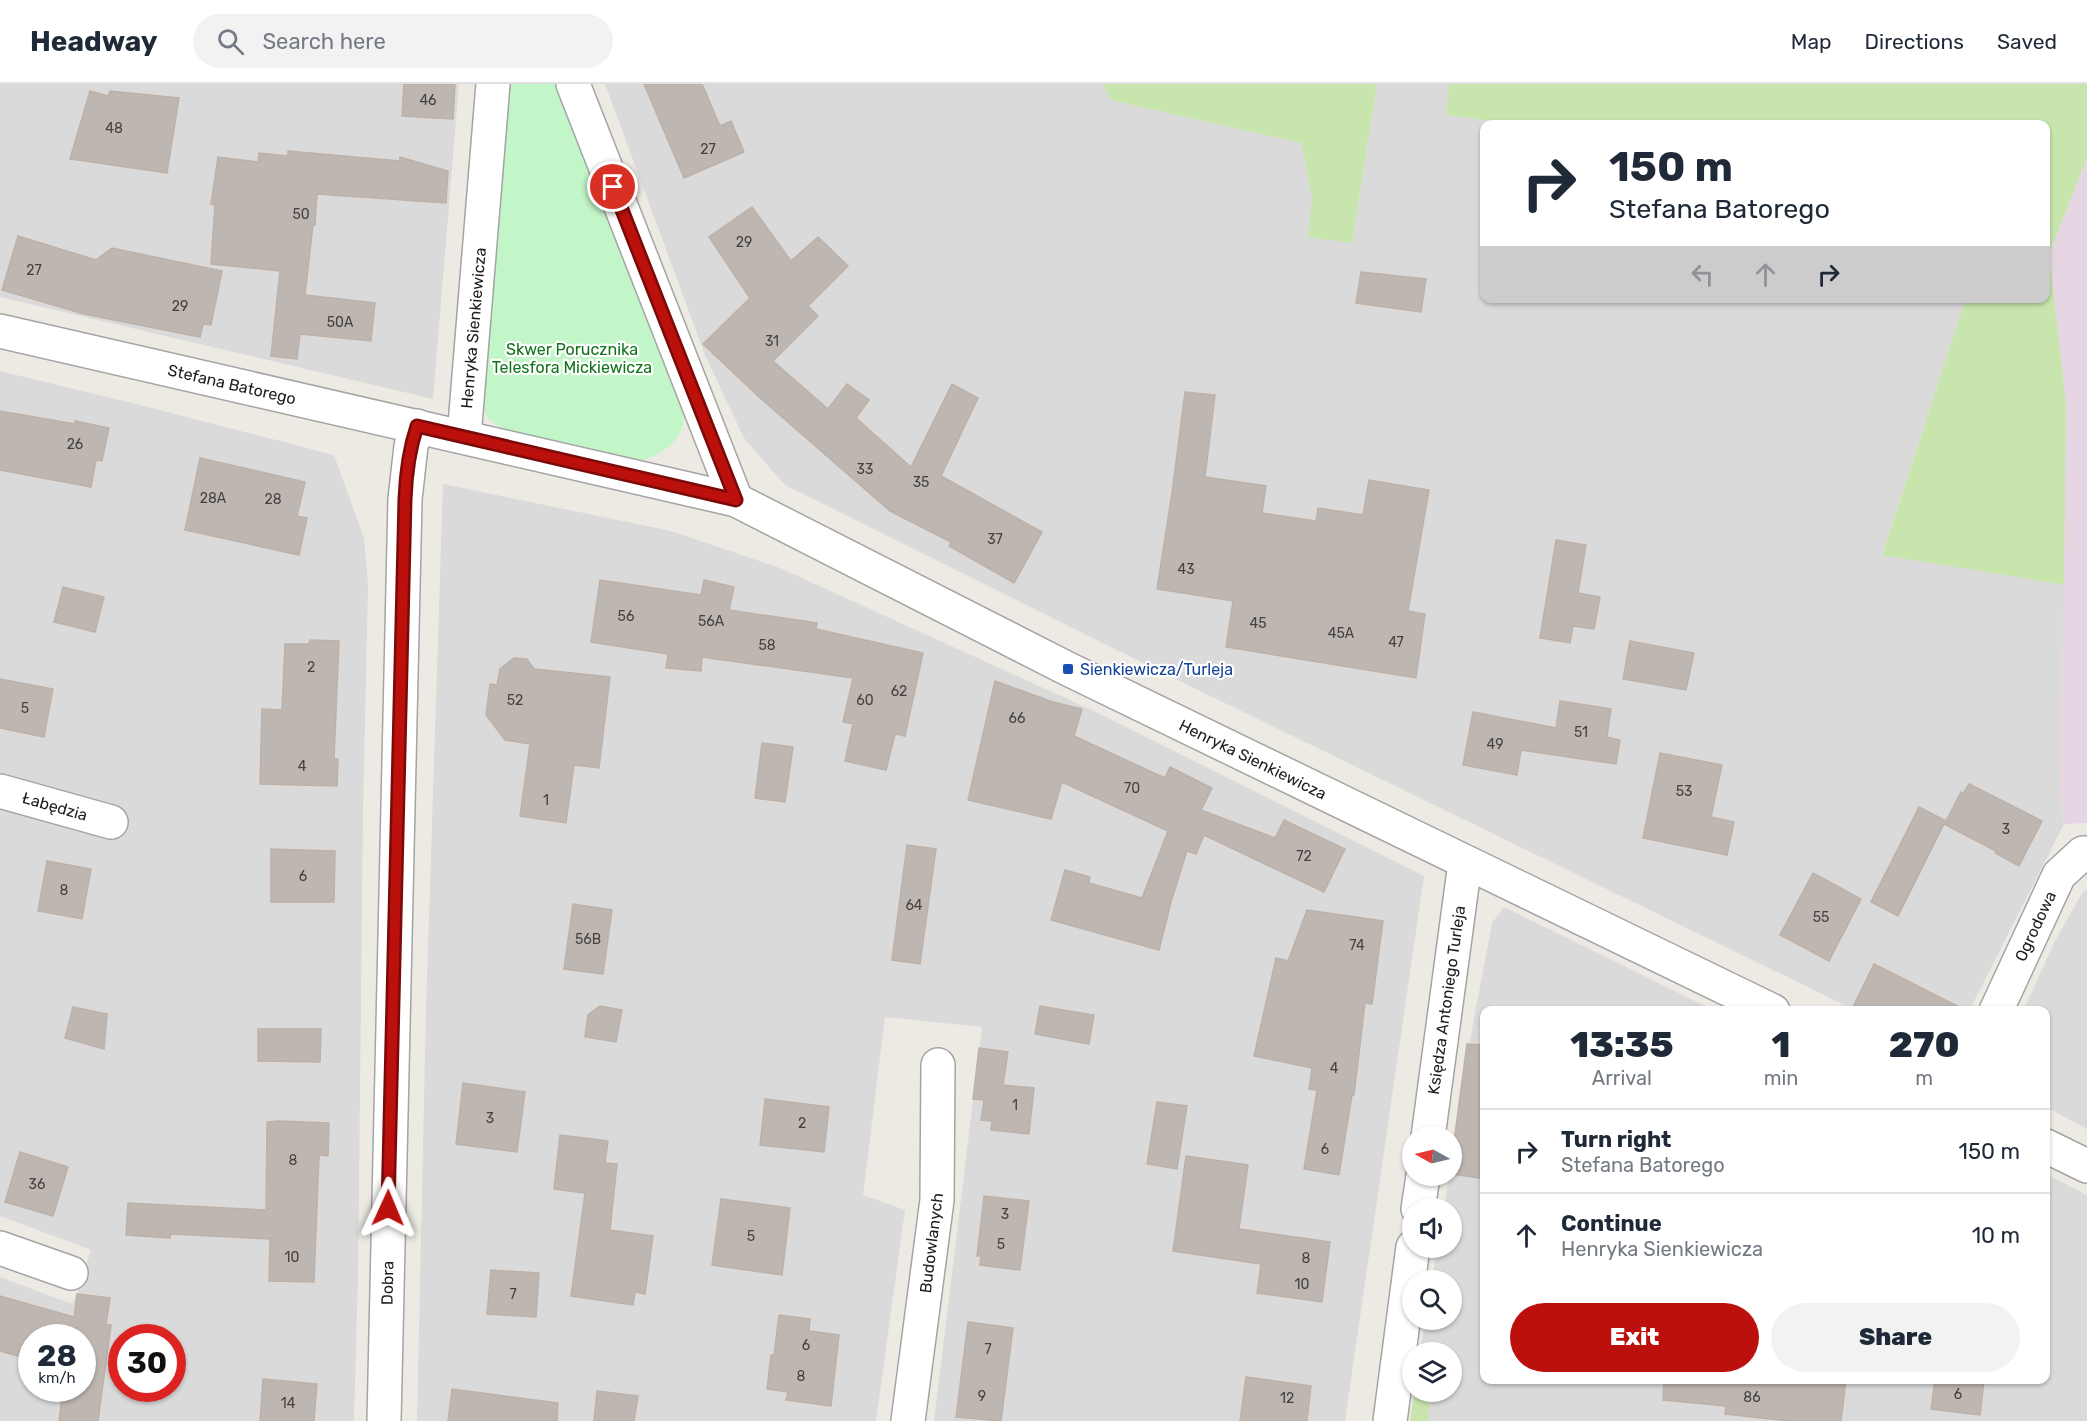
<!DOCTYPE html>
<meta charset="utf-8">
<style>
body{margin:0;font-family:Rubik,sans-serif;background:#f2f2f3;color:#1f2937;height:100vh;display:flex;flex-direction:column;font-size:22px;white-space:nowrap}
*{box-sizing:border-box;margin:0}
p{font-size:20px;color:#747a83}
.icon{flex:none;width:33px;height:33px;fill:none;stroke:currentColor;stroke-width:2;stroke-linecap:round;stroke-linejoin:round}
.map{position:relative;flex:1;overflow:hidden}
.details{position:absolute;left:1480px;top:922px;width:570px;height:378px;display:flex;flex-direction:column;background:#fff;border-radius:12px;box-shadow:0 2px 4px #0004}
.details>*{flex:none}
.hud{position:absolute;left:1480px;top:36px;width:570px;height:183px;border-radius:12px;box-shadow:0 2px 4px #0004;background:#fff;color:#1f2937;overflow:hidden}
.needle{width:39px;rotate:278deg}
.tools{position:absolute;left:1402px;top:1042px;display:grid;gap:12px}
.tools a{display:grid;place-items:center;width:60px;height:60px;border-radius:50%;background:#fff;box-shadow:0 2px 4px #0004;font-size:30px}
.speed{position:absolute;left:18px;top:1240px;display:flex;gap:12px;font-size:30px;font-weight:700;text-align:center}
.speed>*{display:grid;place-content:center;width:78px;height:78px;border-radius:50%;background:#fff;box-shadow:0 2px 4px #0004;line-height:1}
.speed small{font-size:15px;font-weight:400}
.speed .limit{border:9px solid #d22;background:#fff;color:#111}
.pin{position:absolute;display:grid;place-items:center;width:51px;height:51px;color:#fff;margin:-26px;border:3px solid #fff;border-radius:50%;box-shadow:0 2px 6px #0007}
.me{position:absolute;width:66px;margin:-33px;rotate:1deg;stroke-linejoin:round;filter:drop-shadow(0 0 4px #0008)}
.turn{display:flex;align-items:center;gap:21px;height:126px;padding:0 30px;font-size:27px}
.turn .icon{width:78px;height:78px;stroke-width:2.5}
.turn b{display:block;font-size:42px;line-height:51px}
.lanes{display:flex;align-items:center;height:57px;padding:0 30px;background:#0003;justify-content:center;gap:30px;direction:ltr}
.lanes .off{opacity:.35}
.eta{display:flex;justify-content:space-evenly;align-items:center;height:102px;text-align:center}
.eta b{font-size:36px;font-weight:800;line-height:42px}
.button{display:flex;gap:12px;margin-top:auto;padding:12px 30px}
.button a{flex:1;height:69px;border-radius:36px;background:#bc100d;color:#fff;font-size:24px;font-weight:800;line-height:69px;text-align:center}
.button a+a{background:#f2f2f3;color:#1f2937}
ul{padding:0;list-style:none}
li{display:flex;align-items:center;gap:18px;height:84px;padding:0 30px;border-top:2px solid #e0e1e3}
li div{flex:1}
li b{display:block;font-size:22px}
li em{font-style:normal}
header{display:flex;align-items:center;gap:36px;box-sizing:border-box;height:84px;padding:0 30px;background:#fff;border-bottom:2px solid #e0e1e3}
header strong{font-size:28px}
nav{display:flex;gap:33px;margin-inline-start:auto;font-size:21px}
.search{width:420px;height:54px;background:#f2f2f3;display:flex;align-items:center;gap:15px;box-sizing:border-box;padding:0 21px;border-radius:33px;color:#747a83;font-size:22px}
.map>svg:first-child{display:block}
.residential{fill:#dbdada;fill-rule:evenodd}
.industrial{fill:#e6d6e3}
.grass{fill:#c7e5ac}
.park{fill:#c2f5c7}
.building{fill:#beb6b0;stroke:#beb1a7;stroke-width:1.5}
.lines{fill:none;stroke-linecap:round;stroke-linejoin:round}
.minor-casing{stroke:#a4a4a4;stroke-width:36}
.minor{stroke:#fff;stroke-width:33}
.route-casing{stroke:#7a0a08;stroke-width:15}
.route{stroke:#bc100d;stroke-width:10}
.transit-dot{fill:#1a4fb4;stroke:#fff;stroke-width:2}
.labels{text-anchor:middle;stroke-width:4.5;stroke-linejoin:round;paint-order:stroke}
.number-label{font-size:14px;fill:#454342}
.street-label{font-size:16px;fill:#1d1d1d;stroke:#fff}
.park-label{font-size:16px;fill:#12731c;stroke:#fff}
.transit-label{font-size:16px;fill:#164399;stroke:#fff;text-anchor:start}
</style>
<header>
<strong>Headway</strong>
<div class="search"><svg class="icon" aria-label="search" viewBox="0 0 24 24"><circle cx="10" cy="10" r="6"/><path d="M15 15l6 6"/></svg>Search here</div>
<nav><a>Map</a><a>Directions</a><a>Saved</a></nav>
</header>
<div class="map">
<svg width="2087" height="1337" viewBox="0 0 2087 1337">
<rect width="100%" height="100%" fill="#edeae3"/>
<!-- residential -->
<g class="residential">
<path d="M0,0H459L433,315L0,213Z"/>
<path d="M605,0H1103L1111,16L1301,59L1312,114L1309,152L1352,158L1377,0H1449L1446,31L1513,40H1485V214H1956L1965,217L1882,470L2064,501L2060,708L2064,740L1969,927H1857L1147,581L785,401L744,354L705,271Z"/>
<path d="M0,287L144,322L334,371L364,454L368,501L363,730L358,1193L354,1337H0V1193L72,1220L77,1210L91,1166L0,1132ZM32,1254H82V1305H32ZM122,1254H172V1305H122Z"/>
<path d="M443,400L671,447L780,484L1096,628L1424,792L1345,1337H934L982,943L885,933L863,1111L905,1126L876,1337H417L426,925Z"/>
<path d="M2087,805V1045L2046,1023V927H2023L2055,857L2081,811Z"/>
<path d="M1504,823L1715,927H1485V1296H2046V1090L2087,1111V1337H1428L1430,1308H1452V1269H1420L1425,1236H1452V1197H1432L1437,1164H1452V1125H1444L1449,1092H1452V1073L1463,993L1492,839Z"/>
</g>
<!-- industrial -->
<path class="industrial" d="M2087,74V739L2064,740L2060,708L2066,319L2049,170Z"/>
<!-- grass -->
<g class="grass">
<path d="M1103,0H1377L1352,159L1308,153L1312,114L1301,59L1111,16Z"/>
<path d="M1449,0H2087V74L2049,170L2066,319L2064,501L1882,471L1965,217L1956,215L2046,214V40H1513L1446,31Z"/>
<path d="M1414,1308H1430L1428,1337H1410Z"/>
</g>
<!-- park -->
<path class="park" d="M510,0H556L684,329C687,353 661,373 639,377L504,346L488,335L484,324Z"/>
<!-- building -->
<g class="building">
<path d="M404,0H455L453,35L402,32Z"/>
<path d="M644,0H702L720,42L731,37L744,68L684,94Z"/>
<path d="M90,7L108,12L110,7L179,14L167,89L70,75Z"/>
<path d="M288,67L400,77V73L448,87L446,119L317,110L315,141H313L305,211L375,219L371,257L300,250L297,275L271,272L280,187L211,180L215,121L211,120L218,73L258,78L259,69L288,72Z"/>
<path d="M752,123L791,177L818,153L848,182L808,222L818,232L773,277L828,325L847,300L869,316L856,334L911,383L952,300L978,314L941,392L1042,448L1014,499L949,462L951,458L890,427L759,313L703,260L750,214L709,153Z"/>
<path d="M18,152L96,176L112,164L222,187L211,241L203,240L200,253L84,230L2,206Z"/>
<path d="M1361,188L1426,195L1421,228L1356,219Z"/>
<path d="M1185,308L1215,311L1205,393L1266,402L1262,429L1316,437L1318,424L1363,431L1369,396L1429,406L1408,527L1425,530L1416,594L1226,563L1233,517L1157,505L1172,409Z"/>
<path d="M0,327L75,340V337L109,344L102,377L96,376L91,403L0,386Z"/>
<path d="M200,374L305,398L297,432L307,434L299,471L185,446Z"/>
<path d="M1556,456L1586,461L1578,509L1600,513L1594,545L1573,542L1570,559L1540,554Z"/>
<path d="M600,496L701,511L704,496L734,503L729,526L817,539L816,545L923,569L905,652L895,650L886,686L845,677L853,640L843,638L853,594L702,573L701,587L666,584L668,570L591,558Z"/>
<path d="M63,503L104,513L95,548L54,538Z"/>
<path d="M310,556L339,557L334,675H338L337,702L260,700L262,625L282,626L285,560H309Z"/>
<path d="M1630,557L1694,569L1686,606L1623,595Z"/>
<path d="M514,574L527,575L534,585L610,593L599,684L574,681L566,739L520,732L530,660L505,656L486,631L490,600L497,601L500,585Z"/>
<path d="M0,595L53,605L44,653L0,644Z"/>
<path d="M995,597L1053,618L1082,625L1074,652L1165,694L1170,683L1212,704L1201,726L1275,754L1284,736L1345,765L1324,808L1204,751L1196,770L1187,767L1171,818L1159,866L1051,836L1065,786L1090,793L1089,799L1142,814L1168,747L1062,698L1051,735L968,716Z"/>
<path d="M1560,617L1611,625L1607,653L1620,656L1616,680L1521,666L1517,691L1463,681L1473,628L1556,644Z"/>
<path d="M762,659L793,663L785,718L755,714Z"/>
<path d="M1660,669L1722,681L1711,733L1734,738L1727,771L1643,754Z"/>
<path d="M1969,700L2042,737L2019,782L1995,769L1996,767L1944,740L1898,832L1871,818L1919,723L1946,737L1961,708L1963,710Z"/>
<path d="M907,761L936,765L920,880L892,876Z"/>
<path d="M271,765L335,767L334,818H271Z"/>
<path d="M47,777L91,785L82,835L38,827Z"/>
<path d="M1813,789L1861,815L1829,877L1780,851Z"/>
<path d="M573,820L612,826L603,890L564,885Z"/>
<path d="M1307,826L1383,837L1372,920L1365,919L1354,1011H1352L1339,1091L1304,1085L1317,1006L1309,1005L1312,984L1254,972L1276,874L1288,877Z"/>
<path d="M1874,880L1967,927H1851Z"/>
<path d="M600,922L622,926L616,958L585,953L588,931Z"/>
<path d="M1040,922L1094,931L1089,960L1035,950Z"/>
<path d="M73,923L107,930L104,965L65,954Z"/>
<path d="M258,945H321L320,978L258,977Z"/>
<path d="M1467,960L1485,961V1095L1452,1090V1073Z"/>
<path d="M979,964L1008,968L1003,1001L1034,1004L1029,1050L991,1046L992,1037L981,1036L984,1016L973,1015Z"/>
<path d="M463,999L525,1008L517,1068L456,1060Z"/>
<path d="M765,1015L829,1023L824,1068L760,1061Z"/>
<path d="M1157,1018L1187,1022L1177,1085L1147,1080Z"/>
<path d="M280,1037L329,1039L328,1072L319,1071L314,1198L269,1197L270,1155L171,1150L170,1154L126,1151L128,1119L266,1126L267,1038Z"/>
<path d="M560,1051L608,1057L605,1079L617,1080L610,1146L653,1152L645,1210L635,1208L633,1221L571,1212L585,1109L554,1105Z"/>
<path d="M20,1068L68,1083L53,1132L5,1118Z"/>
<path d="M1186,1072L1248,1081L1239,1145L1330,1158L1322,1218L1257,1209L1261,1180L1173,1167Z"/>
<path d="M984,1112L1029,1117L1020,1186L980,1181L981,1172H977Z"/>
<path d="M721,1115L790,1124L782,1191L712,1181Z"/>
<path d="M491,1186L539,1189L536,1233L487,1230Z"/>
<path d="M77,1210L110,1214L106,1241H111L98,1337H59L63,1305H82V1254H32V1276L0,1267V1212L74,1233Z"/>
<path d="M779,1231L810,1235L809,1247L839,1251L831,1322L786,1316L788,1308L767,1305L771,1271H774Z"/>
<path d="M968,1238L1013,1244L1001,1337L956,1333Z"/>
<path d="M1246,1293L1311,1302L1307,1337H1240Z"/>
<path d="M263,1295L317,1300L314,1337H260Z"/>
<path d="M1664,1296H1846L1841,1337H1790L1725,1330L1726,1322L1663,1316Z"/>
<path d="M1935,1296H1984L1980,1331L1931,1325Z"/>
<path d="M452,1305L558,1319L557,1337H448Z"/>
<path d="M597,1307L638,1312L634,1337H594Z"/>
</g>
<g class="lines">
<defs>
<g id="minor">
<path d="M573,0L736,416"/>
<path d="M0,247L736,416L1068,585L1773,927"/>
<path d="M464,353L493,0"/>
<path d="M0,707L111,738"/>
<path d="M1996,927L2059,791L2083,769H2087"/>
<path d="M1428,1053L1465,779"/>
<path d="M2046,1062L2087,1082"/>
<path d="M1418,1125L1423,1092"/>
<path d="M0,1164L71,1189"/>
<path d="M384,1337L405,415L411,362L417,342"/>
<path d="M908,1337L937,1116L938,981"/>
<path d="M1390,1337L1413,1163"/>
</g>
</defs>
<!-- minor casing -->
<use href="#minor" class="minor-casing"/>
<!-- minor -->
<use href="#minor" class="minor"/>
</g>
<g class="lines">
<defs>
<path id="route" d="M388,1124L405,415C406,389 409,366 417,342L736,416L613,103"/>
</defs>
<!-- route casing -->
<use href="#route" class="route-casing"/>
<!-- route -->
<use href="#route" class="route"/>
</g>
<!-- markers -->
<rect class="transit-dot" x="1062" y="579" width="12" height="12" rx="3"/>
<g class="labels">
<!-- number labels -->
<g class="number-label">
<text x="428" y="21">46</text>
<text x="114" y="49">48</text>
<text x="708" y="70">27</text>
<text x="301" y="135">50</text>
<text x="744" y="163">29</text>
<text x="34" y="191">27</text>
<text x="180" y="227">29</text>
<text x="340" y="243">50A</text>
<text x="772" y="262">31</text>
<text x="75" y="365">26</text>
<text x="865" y="390">33</text>
<text x="921" y="403">35</text>
<text x="213" y="419">28A</text>
<text x="273" y="420">28</text>
<text x="995" y="460">37</text>
<text x="1186" y="490">43</text>
<text x="626" y="537">56</text>
<text x="711" y="542">56A</text>
<text x="1258" y="544">45</text>
<text x="1341" y="554">45A</text>
<text x="1396" y="563">47</text>
<text x="767" y="566">58</text>
<text x="311" y="588">2</text>
<text x="899" y="612">62</text>
<text x="515" y="621">52</text>
<text x="865" y="621">60</text>
<text x="25" y="629">5</text>
<text x="1017" y="639">66</text>
<text x="1581" y="653">51</text>
<text x="1495" y="665">49</text>
<text x="302" y="687">4</text>
<text x="1132" y="709">70</text>
<text x="1684" y="712">53</text>
<text x="546" y="721">1</text>
<text x="2006" y="750">3</text>
<text x="1304" y="777">72</text>
<text x="303" y="797">6</text>
<text x="64" y="811">8</text>
<text x="914" y="826">64</text>
<text x="1821" y="838">55</text>
<text x="588" y="860">56B</text>
<text x="1357" y="866">74</text>
<text x="1334" y="989">4</text>
<text x="1015" y="1026">1</text>
<text x="490" y="1039">3</text>
<text x="802" y="1044">2</text>
<text x="1325" y="1070">6</text>
<text x="293" y="1081">8</text>
<text x="37" y="1105">36</text>
<text x="1005" y="1135">3</text>
<text x="751" y="1157">5</text>
<text x="1001" y="1165">5</text>
<text x="292" y="1178">10</text>
<text x="1306" y="1179">8</text>
<text x="1302" y="1205">10</text>
<text x="513" y="1215">7</text>
<text x="806" y="1266">6</text>
<text x="988" y="1270">7</text>
<text x="801" y="1297">8</text>
<text x="1958" y="1315">6</text>
<text x="982" y="1317">9</text>
<text x="1752" y="1318">86</text>
<text x="1287" y="1319">12</text>
<text x="288" y="1324">14</text>
</g>
<!-- street labels -->
<g class="street-label">
<text transform="translate(473 244) rotate(-85)" y="6">Henryka Sienkiewicza</text>
<text transform="translate(232 300) rotate(13)" y="6">Stefana Batorego</text>
<text transform="translate(1253 675) rotate(26)" y="6">Henryka Sienkiewicza</text>
<text transform="translate(55 722) rotate(16)" y="6">Łabędzia</text>
<text transform="translate(2035 842) rotate(-65)" y="6">Ogrodowa</text>
<text transform="translate(1446 916) rotate(-82)" y="6">Księdza Antoniego Turleja</text>
<text transform="translate(931 1159) rotate(-83)" y="6">Budowlanych</text>
<text transform="translate(387 1199) rotate(-89)" y="6">Dobra</text>
</g>
<!-- park labels -->
<g class="park-label">
<text x="572" y="271">Skwer Porucznika<tspan x="572" dy="18">Telesfora Mickiewicza</tspan></text>
</g>
<!-- transit labels -->
<g class="transit-label">
<text x="1080" y="591">Sienkiewicza/Turleja</text>
</g>
</g>
</svg>
<div class="tools">
<a><svg class="needle" viewBox="-14 -14 28 28"><path d="M0-13l5 13h-10z" fill="#e53935"/><path d="M0 13l5-13h-10z" fill="#747a83"/></svg></a>
<a><svg class="icon" aria-label="sound" viewBox="0 0 24 24"><path d="M4 9h4l5-4v14l-5-4H4zM17 9q2 3 0 6"/></svg></a>
<a><svg class="icon" aria-label="search" viewBox="0 0 24 24"><circle cx="10" cy="10" r="6"/><path d="M15 15l6 6"/></svg></a>
<a><svg class="icon" aria-label="layers" viewBox="0 0 24 24"><path d="M12 4l9 5-9 5-9-5zM3 14l9 5 9-5"/></svg></a>
</div>
<div class="speed"><div>28<small>km/h</small></div><div class="limit">30</div></div>
<div class="pin" style="left:613px;top:103px;background:#d93025"><svg class="icon" aria-label="arrive" viewBox="0 0 24 24"><path d="M6 21V4h12l-3 4 3 4H6"/></svg></div>
<svg class="me" style="left:388px;top:1124px" viewBox="-20 -20 40 40"><path d="M0-17L14 15 0 8-14 15z" fill="#bc100d" stroke="#fff" stroke-width="4"/></svg>
<div class="hud">
<div class="turn"><svg class="icon" aria-label="right" viewBox="0 0 24 24"><path d="M7 20v-9h11M14 6l5 5-5 5"/></svg><div><b>150 m</b>Stefana Batorego</div></div>
<div class="lanes"><svg class="icon off" aria-label="left" viewBox="0 0 24 24"><path d="M17 20v-9H6M10 6l-5 5 5 5"/></svg><svg class="icon off" aria-label="ahead" viewBox="0 0 24 24"><path d="M12 20V5M6 11l6-6 6 6"/></svg><svg class="icon" aria-label="right" viewBox="0 0 24 24"><path d="M7 20v-9h11M14 6l5 5-5 5"/></svg></div>
</div>
<section class="details">
<div class="eta">
<div><b>13:35</b><p>Arrival</p></div>
<div><b>1</b><p>min</p></div>
<div><b>270</b><p>m</p></div>
</div>
<ul>
<li><svg class="icon" aria-label="right" viewBox="0 0 24 24"><path d="M7 20v-9h11M14 6l5 5-5 5"/></svg><div><b>Turn right</b><p>Stefana Batorego</p></div><em>150 m</em></li>
<li><svg class="icon" aria-label="ahead" viewBox="0 0 24 24"><path d="M12 20V5M6 11l6-6 6 6"/></svg><div><b>Continue</b><p>Henryka Sienkiewicza</p></div><em>10 m</em></li>
</ul>
<div class="button"><a>Exit</a><a>Share</a></div>
</section>
</div>
